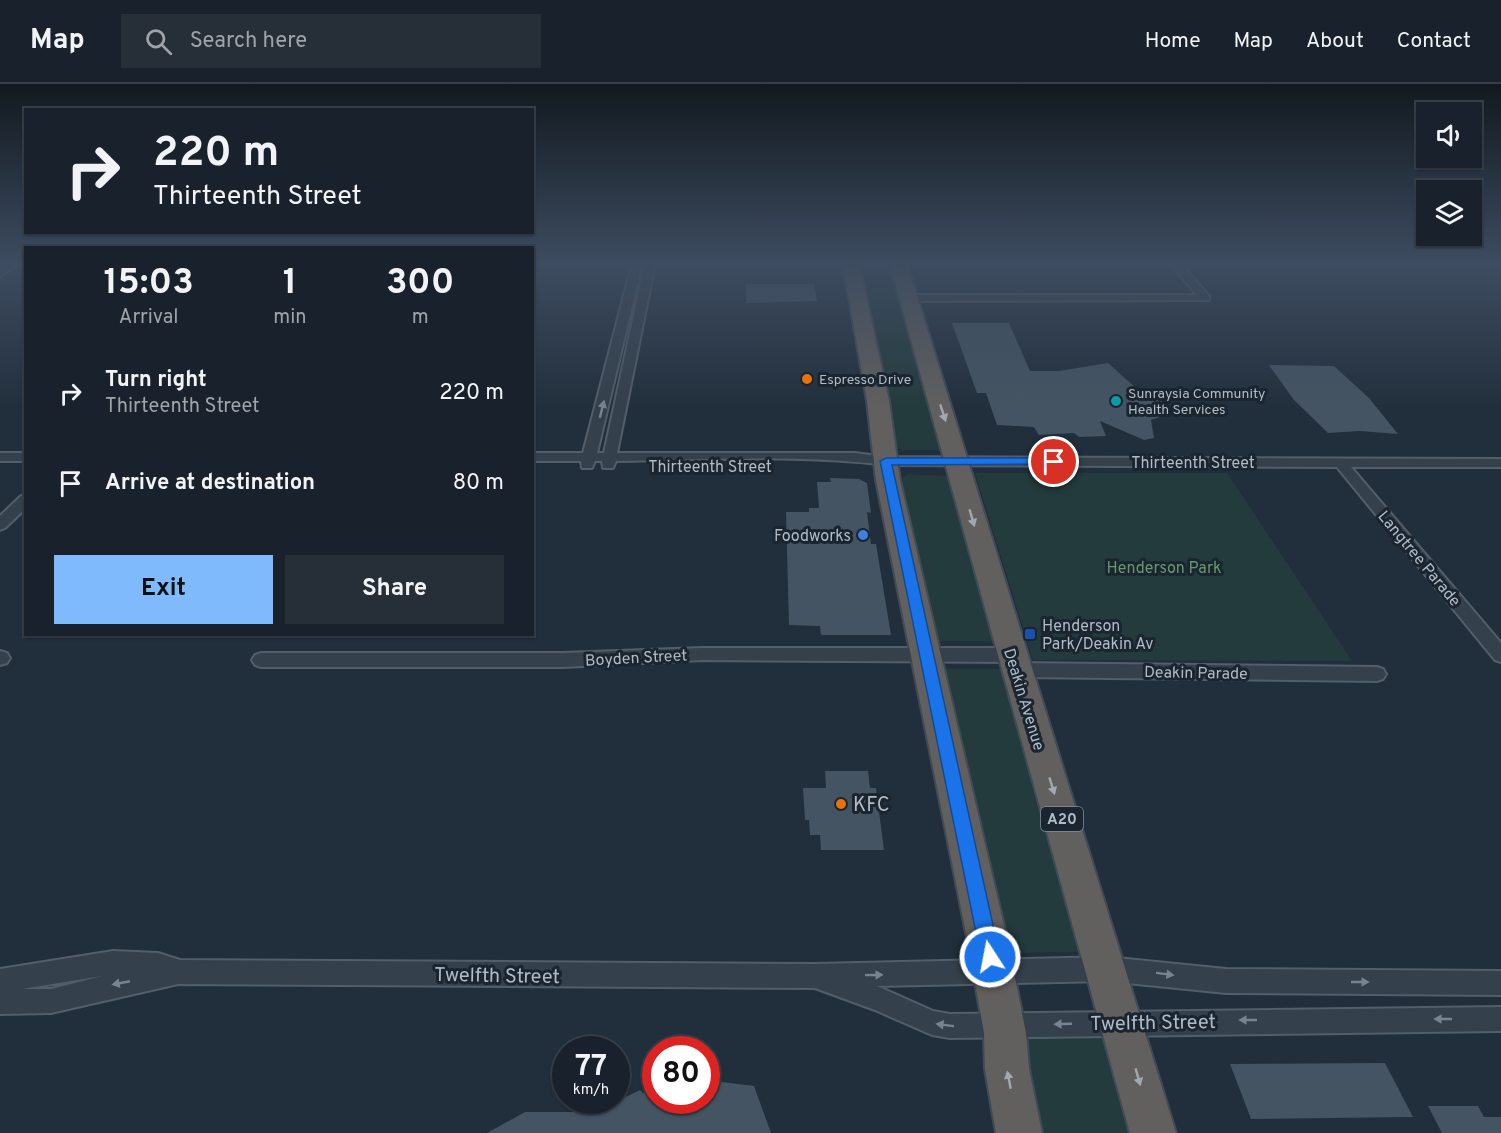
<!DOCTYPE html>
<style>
body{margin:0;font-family:Overpass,sans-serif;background:#262f38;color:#f1f3f6;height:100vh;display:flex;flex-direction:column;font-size:22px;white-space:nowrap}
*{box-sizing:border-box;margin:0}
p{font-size:20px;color:#9fa4a9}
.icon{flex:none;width:33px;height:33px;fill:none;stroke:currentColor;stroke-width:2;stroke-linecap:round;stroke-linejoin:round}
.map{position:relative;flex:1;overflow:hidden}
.drawer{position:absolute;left:24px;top:162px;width:510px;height:390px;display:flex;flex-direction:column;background:#19222c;border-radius:0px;box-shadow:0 2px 4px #0004,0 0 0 2px #373f48}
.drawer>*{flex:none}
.top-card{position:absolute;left:24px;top:24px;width:510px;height:126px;border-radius:0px;box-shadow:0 2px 4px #0004,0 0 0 2px #373f48;background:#19222c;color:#f1f3f6;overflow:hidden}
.tools{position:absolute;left:1416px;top:18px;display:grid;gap:12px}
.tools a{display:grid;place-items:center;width:66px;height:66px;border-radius:0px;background:#19222c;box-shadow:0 2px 4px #0004,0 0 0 2px #373f48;font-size:30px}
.speed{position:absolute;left:552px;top:952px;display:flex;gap:12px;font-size:30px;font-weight:700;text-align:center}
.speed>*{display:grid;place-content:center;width:78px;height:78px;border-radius:50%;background:#19222c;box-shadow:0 2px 4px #0004,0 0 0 2px #373f48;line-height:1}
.speed small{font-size:15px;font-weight:400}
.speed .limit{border:9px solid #d22;background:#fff;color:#111}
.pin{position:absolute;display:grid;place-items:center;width:51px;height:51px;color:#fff;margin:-26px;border:3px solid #fff;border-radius:50%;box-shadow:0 2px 6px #0007}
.me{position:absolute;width:66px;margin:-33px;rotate:349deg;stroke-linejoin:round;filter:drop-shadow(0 0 4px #0008)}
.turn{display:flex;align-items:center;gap:21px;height:126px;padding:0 30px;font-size:27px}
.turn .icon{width:78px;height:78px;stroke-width:2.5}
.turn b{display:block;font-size:42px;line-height:51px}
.eta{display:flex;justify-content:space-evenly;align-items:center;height:102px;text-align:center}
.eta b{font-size:36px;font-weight:700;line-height:42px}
.primary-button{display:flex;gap:12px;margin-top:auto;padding:12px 30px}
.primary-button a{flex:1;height:69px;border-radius:0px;background:#7fbafc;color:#111;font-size:24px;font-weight:700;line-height:69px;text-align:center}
.primary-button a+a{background:#262f38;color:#f1f3f6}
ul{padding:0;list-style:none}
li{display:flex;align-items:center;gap:18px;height:90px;padding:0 30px}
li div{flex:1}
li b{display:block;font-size:22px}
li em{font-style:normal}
header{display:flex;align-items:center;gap:36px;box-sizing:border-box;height:84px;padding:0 30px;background:#19222c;border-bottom:2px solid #373f48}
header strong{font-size:28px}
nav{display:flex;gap:33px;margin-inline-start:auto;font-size:21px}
.search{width:420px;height:54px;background:#262f38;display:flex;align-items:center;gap:15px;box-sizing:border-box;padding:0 21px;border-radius:0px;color:#9fa4a9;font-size:22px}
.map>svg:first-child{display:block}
.green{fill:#233b3c}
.building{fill:#445462}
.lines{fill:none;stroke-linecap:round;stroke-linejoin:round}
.minor-casing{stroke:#525e69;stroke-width:4}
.trunk-casing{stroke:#3f4b56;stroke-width:4}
.minor{fill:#34404b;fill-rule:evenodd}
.trunk{fill:#62605e;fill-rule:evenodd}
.oneway{fill:#78848f}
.oneway2{fill:#a0a9b2}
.route{fill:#1a73e8;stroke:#114b97;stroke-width:1.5}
.food-dot{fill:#e8710a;stroke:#1a2530;stroke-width:2}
.culture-dot{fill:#0f9aa8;stroke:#1a2530;stroke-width:2}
.shop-dot{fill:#3f7fe0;stroke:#1a2530;stroke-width:2}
.transit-dot{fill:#1a4fb4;stroke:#1a2530;stroke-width:2}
.labels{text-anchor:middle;stroke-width:6;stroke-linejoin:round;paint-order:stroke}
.far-poi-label{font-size:14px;fill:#afbbc7;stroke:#1a2530;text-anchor:start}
.shield{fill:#1a2530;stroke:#828e9a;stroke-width:1.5}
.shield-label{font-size:15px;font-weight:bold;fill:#afbbc7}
.street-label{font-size:16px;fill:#afbbc7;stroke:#1a2530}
.poi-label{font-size:16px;fill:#afbbc7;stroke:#1a2530;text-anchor:end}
.park-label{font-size:16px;fill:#65996d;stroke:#1a2530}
.near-poi-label{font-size:20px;fill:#afbbc7;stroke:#1a2530;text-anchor:start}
.near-street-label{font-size:20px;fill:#afbbc7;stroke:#1a2530}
</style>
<header>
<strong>Map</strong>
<div class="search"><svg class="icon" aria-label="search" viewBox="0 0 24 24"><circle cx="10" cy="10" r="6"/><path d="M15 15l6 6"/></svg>Search here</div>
<nav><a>Home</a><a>Map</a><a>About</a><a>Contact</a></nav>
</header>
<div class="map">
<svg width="1501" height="1049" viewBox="0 0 1501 1049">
<rect width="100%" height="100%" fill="#212e3b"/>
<!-- green -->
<g class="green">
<path d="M857,180H892L941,366H903L895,363Z"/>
<path d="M975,389H1227L1352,577L1033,576Z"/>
<path d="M907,390L950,392L996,558L936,557L902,395Z"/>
<path d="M945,585H1001L1005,587L1082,868L1009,869L943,587Z"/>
<path d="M1031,952H1100L1111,962L1135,1049H1041L1023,964Z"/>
</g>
<!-- building -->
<g class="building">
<path d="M746,200H814L817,217L746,219Z"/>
<path d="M952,239H1009L1030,287H1059L1108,279L1147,314L1158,313L1172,329L1151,336L1154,354L1144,356L1100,337L1106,352L1079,353L1074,349L1039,351L1034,343L997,341L986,309H977Z"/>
<path d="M1269,281L1334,282L1369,314L1398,350L1360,347L1328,349L1294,316Z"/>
<path d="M830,394L859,395L867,399L871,429L867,428L871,460H876L891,551H821L820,542L789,541L786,428H809V424H819L817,398H831Z"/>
<path d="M825,687H868L870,704H876L884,766H821L820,751H810L809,736H805L803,704H826Z"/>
<path d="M1385,979L1413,1033L1251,1035L1230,980Z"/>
<path d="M706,996L754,1002L771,1049H487L525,1028H595L640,1006L643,1009L649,1005L656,1017H706Z"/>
<path d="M1428,1022H1478L1484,1033H1501V1049H1442Z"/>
</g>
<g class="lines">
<defs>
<g id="minor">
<path d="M6,180H18L0,192V185Z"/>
<path d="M632,180H642L597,369H604L645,180H655L617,369H855L886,373L1501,375V383H1351L1501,559V578L1495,576L1337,383L886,381C797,370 705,376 616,377L613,384H603L602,377H595L592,384H582L581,377H532V369H583Z"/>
<path d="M1170,180H1181L1209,212V216L908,217L903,214L908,211H1197Z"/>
<rect x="0" y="369" width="26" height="8"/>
<path d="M26,411V424L5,444L0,446V432L21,412Z"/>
<path d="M702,564H1012L1018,566L1021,571L1018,576L1012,578L702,576L563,583H261L255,581L252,576L255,571L261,569H563Z"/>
<path d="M0,567L7,569L10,574L7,579L0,581Z"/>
<path d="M1016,579L1377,583L1383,585L1386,590L1383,595L1377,597L1016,593L1010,591L1007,586L1010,581Z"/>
<path d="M113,867L158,869L180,876L815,880L1107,873L1226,885L1501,887V911L1226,909L1107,897L877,902L933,927L950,930L1501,923V947L950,954L932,951L875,926L815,904L178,900L51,929L0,930V885ZM102,892L51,905H22Z"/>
</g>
<g id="trunk">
<path d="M843,180H859L889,317L900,396L1008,859L1026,949L1029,985L1042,1049H996L985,985L984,949L968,859L876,396L867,317Z"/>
<path d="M890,180H907L1176,1049H1130Z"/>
</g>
</defs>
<!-- minor casing -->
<use href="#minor" class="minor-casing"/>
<!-- trunk casing -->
<use href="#trunk" class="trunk-casing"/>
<!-- minor -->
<use href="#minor" class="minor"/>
<!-- trunk -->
<use href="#trunk" class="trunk"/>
</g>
<!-- one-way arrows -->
<defs><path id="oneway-solid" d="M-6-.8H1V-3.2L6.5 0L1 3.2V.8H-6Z" transform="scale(1.5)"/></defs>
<g class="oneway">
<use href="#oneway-solid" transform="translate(602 325) rotate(-76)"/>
<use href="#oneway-solid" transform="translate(1165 890) rotate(7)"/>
<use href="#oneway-solid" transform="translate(874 891) rotate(-1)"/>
<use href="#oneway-solid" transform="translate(1360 898)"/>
<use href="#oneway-solid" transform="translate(121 899) rotate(169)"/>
<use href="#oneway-solid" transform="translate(1443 935) rotate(180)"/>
<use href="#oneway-solid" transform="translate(1248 936) rotate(180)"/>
<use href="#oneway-solid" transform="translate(1063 940) rotate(178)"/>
<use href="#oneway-solid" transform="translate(945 941) rotate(-173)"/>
</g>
<g class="oneway2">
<use href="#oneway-solid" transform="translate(943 329) rotate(72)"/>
<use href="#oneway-solid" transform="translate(972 434) rotate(74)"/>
<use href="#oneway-solid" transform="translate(1052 702) rotate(73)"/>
<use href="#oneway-solid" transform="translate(1138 993) rotate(74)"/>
<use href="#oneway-solid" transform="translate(1009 996) rotate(-101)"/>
</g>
<!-- sky -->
<linearGradient id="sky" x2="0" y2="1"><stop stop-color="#121920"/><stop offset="0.55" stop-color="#3d4c60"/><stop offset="1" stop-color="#3d4c60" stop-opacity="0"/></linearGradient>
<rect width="1501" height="327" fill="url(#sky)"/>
<!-- route -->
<path class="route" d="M1054,374L1058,375V380L892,381L1000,873L997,879L990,882L983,879L981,873L880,377L886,374Z"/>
<!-- markers -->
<g class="food-dot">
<circle cx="807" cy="295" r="6"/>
<circle cx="841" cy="720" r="6"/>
</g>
<circle class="culture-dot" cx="1116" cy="317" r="6"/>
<circle class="shop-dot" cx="863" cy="451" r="6"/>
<rect class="transit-dot" x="1024" y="544" width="12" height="12" rx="3"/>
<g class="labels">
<!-- far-poi labels -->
<g class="far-poi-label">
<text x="819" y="300">Espresso Drive</text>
<text x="1128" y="314">Sunraysia Community<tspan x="1128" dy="16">Health Services</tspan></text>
</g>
<!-- shield labels -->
<rect class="shield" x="1041" y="723" width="42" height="24" rx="4.5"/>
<g class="shield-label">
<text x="1062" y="740">A20</text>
</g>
<!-- street labels -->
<g class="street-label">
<text x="1193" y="384">Thirteenth Street</text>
<text x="710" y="388">Thirteenth Street</text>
<text transform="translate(1420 474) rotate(50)" y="6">Langtree Parade</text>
<text transform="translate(636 573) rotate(-3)" y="6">Boyden Street</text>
<text transform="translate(1196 588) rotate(1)" y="6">Deakin Parade</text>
<text transform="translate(1025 615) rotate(73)" y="6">Deakin Avenue</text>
</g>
<!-- poi labels -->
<g class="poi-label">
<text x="851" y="457">Foodworks</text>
<text x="1042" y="547" text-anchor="start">Henderson<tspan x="1042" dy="18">Park/Deakin Av</tspan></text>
</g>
<!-- park labels -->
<g class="park-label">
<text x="1164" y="489">Henderson Park</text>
</g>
<!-- near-poi labels -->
<g class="near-poi-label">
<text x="853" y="727">KFC</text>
</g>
<!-- near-street labels -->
<g class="near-street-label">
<text transform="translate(497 891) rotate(1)" y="7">Twelfth Street</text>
<text transform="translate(1153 938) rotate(-1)" y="7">Twelfth Street</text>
</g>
</g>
</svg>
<div class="tools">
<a><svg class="icon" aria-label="sound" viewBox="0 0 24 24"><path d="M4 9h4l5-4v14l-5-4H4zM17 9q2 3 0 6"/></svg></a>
<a><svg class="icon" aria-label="layers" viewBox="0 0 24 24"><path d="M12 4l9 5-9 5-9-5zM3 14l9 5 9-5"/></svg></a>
</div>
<div class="speed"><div>77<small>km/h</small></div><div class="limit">80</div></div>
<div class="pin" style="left:1054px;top:378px;background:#d93025"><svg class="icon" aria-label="arrive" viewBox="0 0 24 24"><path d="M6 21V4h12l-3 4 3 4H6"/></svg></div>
<svg class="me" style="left:990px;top:873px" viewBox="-20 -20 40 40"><circle r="17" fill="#1a73e8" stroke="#fff" stroke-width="3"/><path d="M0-11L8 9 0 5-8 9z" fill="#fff"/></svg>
<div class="top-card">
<div class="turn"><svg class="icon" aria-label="right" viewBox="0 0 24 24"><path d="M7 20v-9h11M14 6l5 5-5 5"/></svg><div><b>220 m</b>Thirteenth Street</div></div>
</div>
<section class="drawer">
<div class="eta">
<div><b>15:03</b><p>Arrival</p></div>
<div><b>1</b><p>min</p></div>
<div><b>300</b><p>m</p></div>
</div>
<ul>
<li><svg class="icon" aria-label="right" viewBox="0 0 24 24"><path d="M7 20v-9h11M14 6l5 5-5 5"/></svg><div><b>Turn right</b><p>Thirteenth Street</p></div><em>220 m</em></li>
<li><svg class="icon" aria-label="arrive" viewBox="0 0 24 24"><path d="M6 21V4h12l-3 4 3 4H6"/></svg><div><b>Arrive at destination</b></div><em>80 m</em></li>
</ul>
<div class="primary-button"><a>Exit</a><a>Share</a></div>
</section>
</div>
